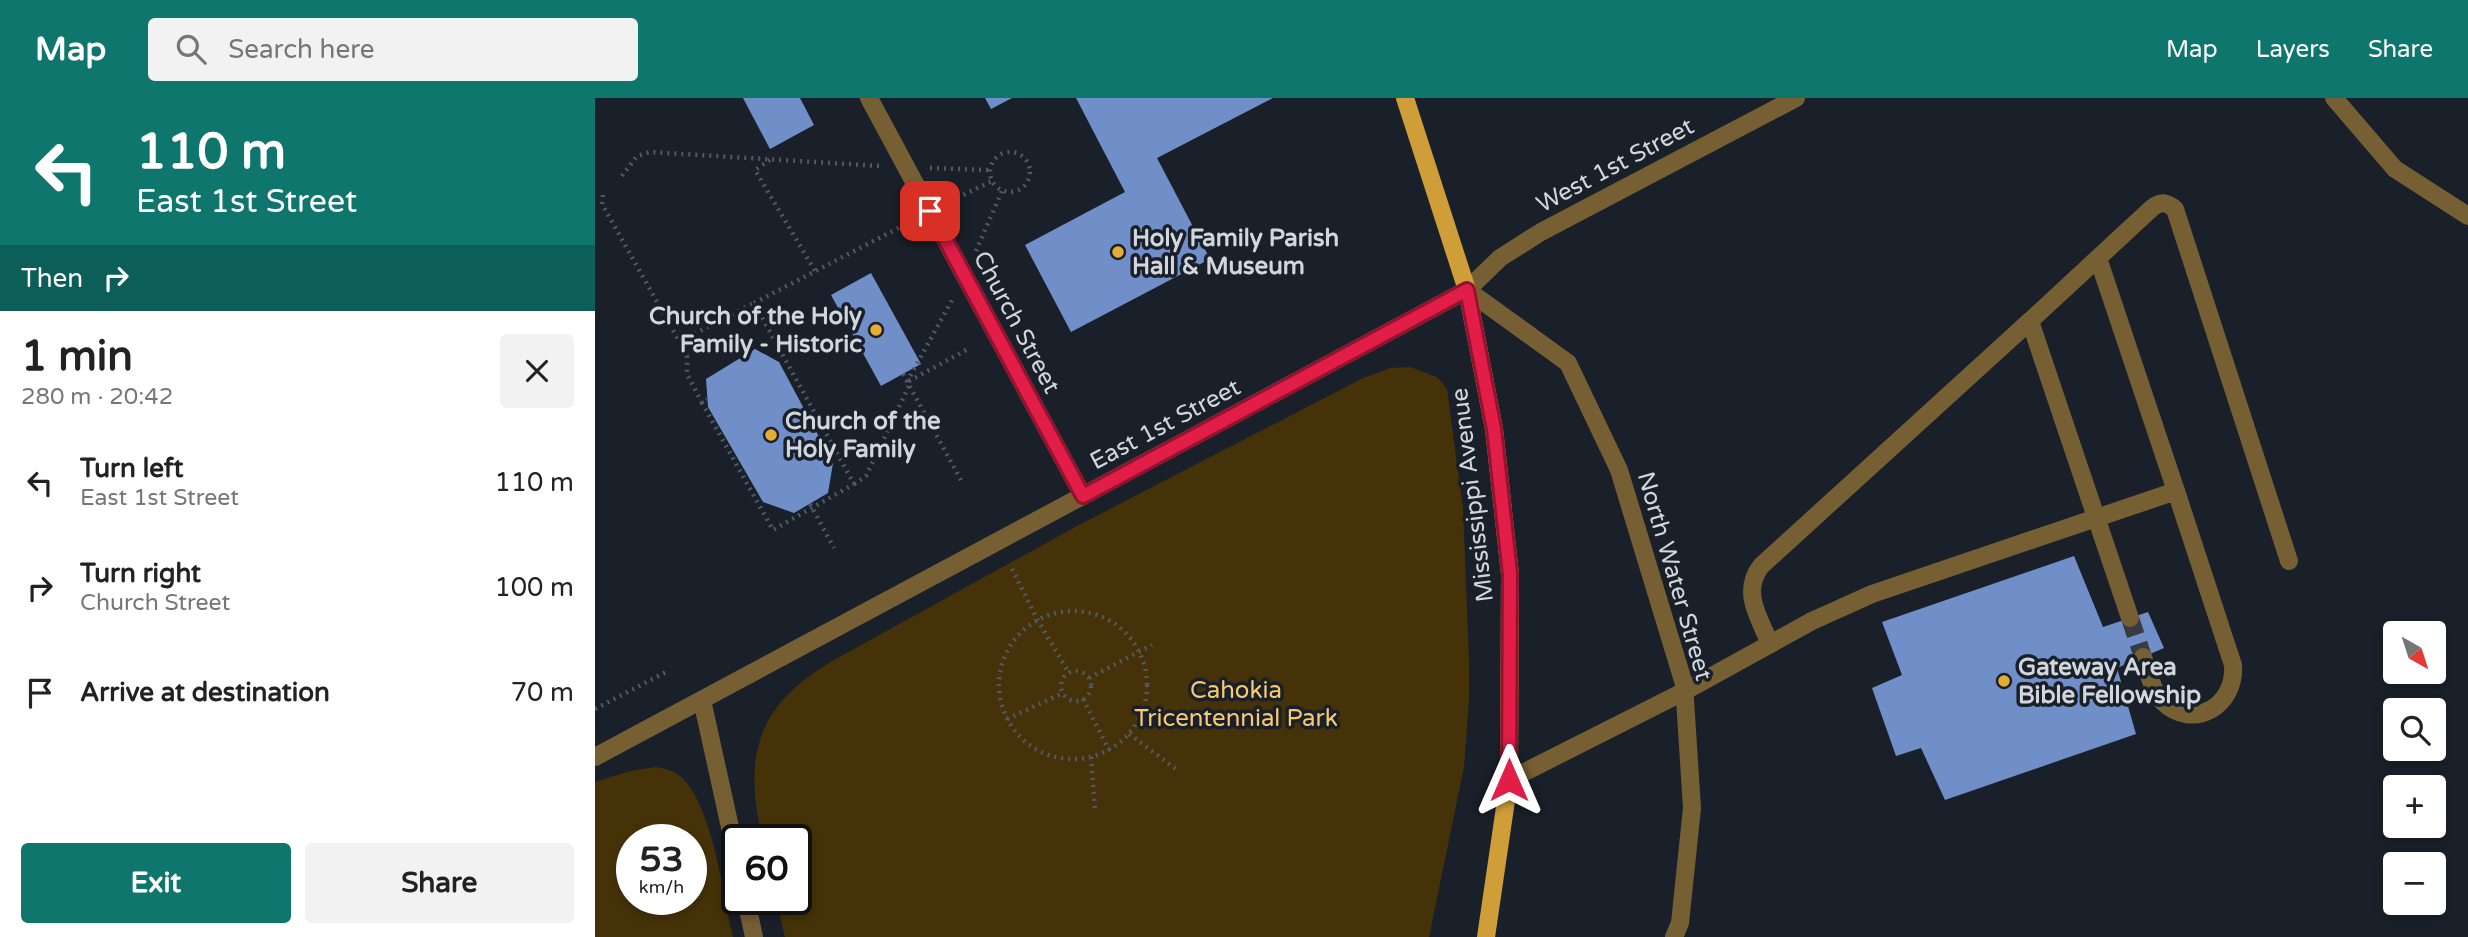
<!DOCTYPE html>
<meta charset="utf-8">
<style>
body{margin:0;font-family:"Varela Round",sans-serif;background:#f2f2f2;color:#222;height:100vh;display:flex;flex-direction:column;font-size:26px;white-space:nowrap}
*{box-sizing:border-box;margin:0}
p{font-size:23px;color:#767676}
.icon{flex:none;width:38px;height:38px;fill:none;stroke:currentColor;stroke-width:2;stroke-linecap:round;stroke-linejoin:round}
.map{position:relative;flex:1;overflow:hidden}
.details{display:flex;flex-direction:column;background:#fff;width:595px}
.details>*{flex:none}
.top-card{background:#0f766e;color:#fff;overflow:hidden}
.needle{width:46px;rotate:141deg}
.buttons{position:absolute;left:1788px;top:523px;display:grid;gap:14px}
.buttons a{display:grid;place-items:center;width:63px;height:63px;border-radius:7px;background:#fff;box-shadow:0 4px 10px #0003;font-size:35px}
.speed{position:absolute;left:21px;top:726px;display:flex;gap:14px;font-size:35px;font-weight:700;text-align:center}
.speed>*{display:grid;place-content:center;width:91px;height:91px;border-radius:50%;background:#fff;box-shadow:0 4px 10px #0003;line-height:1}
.speed small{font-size:18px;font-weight:400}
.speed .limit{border:4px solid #111;border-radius:10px;background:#fff;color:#111}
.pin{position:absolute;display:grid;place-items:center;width:60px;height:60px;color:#fff;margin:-30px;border-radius:14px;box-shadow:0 4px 10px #0006}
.me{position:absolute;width:77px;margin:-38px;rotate:0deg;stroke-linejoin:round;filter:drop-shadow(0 0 5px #0008)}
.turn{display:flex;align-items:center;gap:24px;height:147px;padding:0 21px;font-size:32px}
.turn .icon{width:91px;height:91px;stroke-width:2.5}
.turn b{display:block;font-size:49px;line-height:60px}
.then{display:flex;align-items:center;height:66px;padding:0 21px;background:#0003;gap:14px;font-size:26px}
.round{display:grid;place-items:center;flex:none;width:74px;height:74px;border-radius:7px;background:#f2f2f2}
.head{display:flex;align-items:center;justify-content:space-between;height:119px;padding:0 21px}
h1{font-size:42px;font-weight:800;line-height:52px}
.cta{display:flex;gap:14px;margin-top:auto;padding:14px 21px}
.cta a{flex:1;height:80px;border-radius:7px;background:#0f766e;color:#fff;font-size:28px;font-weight:800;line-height:80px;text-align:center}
.cta a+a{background:#f2f2f2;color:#222}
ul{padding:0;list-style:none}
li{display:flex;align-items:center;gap:21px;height:105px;padding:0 21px}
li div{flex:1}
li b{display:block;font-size:26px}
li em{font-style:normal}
header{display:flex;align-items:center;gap:42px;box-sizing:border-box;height:98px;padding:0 35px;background:#0f766e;color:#fff}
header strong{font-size:33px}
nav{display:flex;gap:38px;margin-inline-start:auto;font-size:24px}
.search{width:490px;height:63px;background:#f2f2f2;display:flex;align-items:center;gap:18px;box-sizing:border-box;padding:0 24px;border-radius:7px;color:#767676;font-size:26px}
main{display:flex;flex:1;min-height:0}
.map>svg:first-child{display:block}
.green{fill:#453208;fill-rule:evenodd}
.building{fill:#708fc8}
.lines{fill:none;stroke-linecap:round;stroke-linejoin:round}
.minor-tunnel{stroke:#363b44;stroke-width:18;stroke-dasharray:18 9;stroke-linecap:butt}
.path{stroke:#535961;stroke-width:4.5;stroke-dasharray:2 5;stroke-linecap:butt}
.minor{stroke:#765f33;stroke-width:18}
.major{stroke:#cf9e38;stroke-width:18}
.route-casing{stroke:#92132f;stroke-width:18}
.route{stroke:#e11d48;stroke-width:12}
.poi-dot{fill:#e5ad35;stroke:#1a2029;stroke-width:2.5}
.labels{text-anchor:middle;stroke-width:7;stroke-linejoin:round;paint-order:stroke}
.street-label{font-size:24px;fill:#d2d6dd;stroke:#1a2029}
.poi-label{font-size:24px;font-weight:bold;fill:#d2d6dd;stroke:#1a2029;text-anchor:start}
.park-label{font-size:24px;fill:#f9c96e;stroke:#1a2029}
</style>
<header>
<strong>Map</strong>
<div class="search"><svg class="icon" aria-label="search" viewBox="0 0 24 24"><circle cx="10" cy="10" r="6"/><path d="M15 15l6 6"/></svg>Search here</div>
<nav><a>Map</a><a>Layers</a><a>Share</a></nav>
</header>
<main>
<section class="details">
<div class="top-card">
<div class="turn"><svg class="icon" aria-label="left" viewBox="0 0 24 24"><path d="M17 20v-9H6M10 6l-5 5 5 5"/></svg><div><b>110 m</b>East 1st Street</div></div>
<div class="then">Then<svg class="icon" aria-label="right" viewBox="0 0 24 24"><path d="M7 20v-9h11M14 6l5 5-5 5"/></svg></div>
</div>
<div class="head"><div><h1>1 min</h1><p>280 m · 20:42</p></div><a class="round"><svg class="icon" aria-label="close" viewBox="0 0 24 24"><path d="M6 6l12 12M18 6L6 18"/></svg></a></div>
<ul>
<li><svg class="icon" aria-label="left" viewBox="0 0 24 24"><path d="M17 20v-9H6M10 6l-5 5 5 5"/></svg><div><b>Turn left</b><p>East 1st Street</p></div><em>110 m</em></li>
<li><svg class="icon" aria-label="right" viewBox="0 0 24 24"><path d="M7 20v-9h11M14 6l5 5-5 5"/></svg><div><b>Turn right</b><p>Church Street</p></div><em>100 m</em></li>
<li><svg class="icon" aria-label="arrive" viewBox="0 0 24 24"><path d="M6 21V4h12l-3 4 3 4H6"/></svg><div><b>Arrive at destination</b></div><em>70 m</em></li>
</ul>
<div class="cta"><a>Exit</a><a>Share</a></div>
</section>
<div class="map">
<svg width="1873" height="839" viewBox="0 0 1873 839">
<rect width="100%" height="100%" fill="#1a2029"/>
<!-- green -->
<g class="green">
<path d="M815,269L842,279L852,291L868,411L874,562V602L869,669L834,839H190L181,802H201V742H168C147,657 162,607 239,562L482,428L768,280L795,270Z"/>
<path d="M61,669C68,670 75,672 81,675C117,698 128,798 138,839H0V684L35,673ZM37,742H96V802H37Z"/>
</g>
<!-- building -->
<g class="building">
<path d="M148,0H205L219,27L175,51Z"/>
<path d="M390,0H417L396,11Z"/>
<path d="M481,0H678L562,60L615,161L476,234L430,147L530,94Z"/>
<path d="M276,175L326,266L286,288L236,197Z"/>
<path d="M160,251L184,264L238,365L233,395L199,415L168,404L113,309L111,281Z"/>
<path d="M1479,458L1508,529L1553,514L1569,550L1522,570L1541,636L1350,702L1326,650L1301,658L1277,590L1307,577L1287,524Z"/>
</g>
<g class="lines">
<!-- minor-tunnel -->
<path class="minor-tunnel" d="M1535,520L1548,559"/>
<!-- path -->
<g class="path">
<circle cx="415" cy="74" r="20"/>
<path d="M175,62L160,72L220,173"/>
<path d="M335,70L395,72"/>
<path d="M27,78L42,58L55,54L285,68"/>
<path d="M8,97L7,106L84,243"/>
<path d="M356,103L397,83"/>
<path d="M381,153L407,93"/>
<path d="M159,205L317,123"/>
<path d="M308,276L367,384"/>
<path d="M314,283L375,250"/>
<path d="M312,284L357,202"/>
<path d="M107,305L92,276V259L84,244L159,205L259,386L178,432L107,305L112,301"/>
<path d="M259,386L271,378L314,288"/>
<path d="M215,406L239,450"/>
<path d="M417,471L443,523L474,575"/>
<circle cx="478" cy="587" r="74"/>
<circle cx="481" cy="588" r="15"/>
<path d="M494,580L557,547"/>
<path d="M488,601L514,652"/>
<path d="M0,611L71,574"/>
<path d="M412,621L468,595"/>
<path d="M534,636L581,671"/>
<path d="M496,659L500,711"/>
</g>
<!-- minor -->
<g class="minor">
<path d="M274,0L488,398"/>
<path d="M1739,0L1800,71L1873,118"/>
<path d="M1503,160L1581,393"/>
<path d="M872,192L973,265L1024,372L1089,586L1097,710L1085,825L1079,839"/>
<path d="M1435,223L1557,110C1566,103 1571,104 1580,111L1694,463"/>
<path d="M1175,546C1164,519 1146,494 1166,468L1435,223L1535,520"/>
<path d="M107,602L142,761"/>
<path d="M0,659L872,192L905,160L946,134L1201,0"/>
<path d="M914,682L1090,593L1217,523L1277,496L1581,393L1638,567C1641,608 1598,633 1568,604C1557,593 1553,573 1548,559"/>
<path d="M151,802L159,839"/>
</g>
<!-- major -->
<path class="major" d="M810,0L872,192L899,331L915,476L914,682L891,839"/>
</g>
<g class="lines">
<defs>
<path id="route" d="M335,113L488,398L872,192L899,331L915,476L914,682"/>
</defs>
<!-- route casing -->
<use href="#route" class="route-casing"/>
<!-- route -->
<use href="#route" class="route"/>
</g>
<!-- markers -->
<g class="poi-dot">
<circle cx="523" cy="154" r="7"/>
<circle cx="281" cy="232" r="7"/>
<circle cx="176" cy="337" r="7"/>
<circle cx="1409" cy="583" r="7"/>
</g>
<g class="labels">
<!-- street labels -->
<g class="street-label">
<text transform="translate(1020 67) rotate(-28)" y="8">West 1st Street</text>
<text transform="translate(422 224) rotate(62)" y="8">Church Street</text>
<text transform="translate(570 326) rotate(-28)" y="8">East 1st Street</text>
<text transform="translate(877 397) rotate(-97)" y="8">Mississippi Avenue</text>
<text transform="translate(1080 478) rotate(74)" y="8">North Water Street</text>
</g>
<!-- poi labels -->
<g class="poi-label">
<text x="537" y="148">Holy Family Parish<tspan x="537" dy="28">Hall &amp; Museum</tspan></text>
<text x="267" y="226" text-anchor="end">Church of the Holy<tspan x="267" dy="28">Family - Historic</tspan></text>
<text x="190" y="331">Church of the<tspan x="190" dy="28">Holy Family</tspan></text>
<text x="1423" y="577">Gateway Area<tspan x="1423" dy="28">Bible Fellowship</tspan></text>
</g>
<!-- park labels -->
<g class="park-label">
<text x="641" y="600">Cahokia<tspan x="641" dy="28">Tricentennial Park</tspan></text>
</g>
</g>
</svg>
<div class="buttons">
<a><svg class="needle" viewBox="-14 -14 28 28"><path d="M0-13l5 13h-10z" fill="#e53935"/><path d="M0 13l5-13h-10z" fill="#767676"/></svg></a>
<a><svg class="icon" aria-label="search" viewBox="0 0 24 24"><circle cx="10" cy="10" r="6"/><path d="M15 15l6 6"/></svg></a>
<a>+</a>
<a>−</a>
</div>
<div class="speed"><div>53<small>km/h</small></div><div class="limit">60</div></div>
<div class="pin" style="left:335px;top:113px;background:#d93025"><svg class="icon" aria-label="arrive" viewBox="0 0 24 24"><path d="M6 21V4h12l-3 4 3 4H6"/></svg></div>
<svg class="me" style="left:914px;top:682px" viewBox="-20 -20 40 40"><path d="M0-17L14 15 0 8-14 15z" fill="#e11d48" stroke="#fff" stroke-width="4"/></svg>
</div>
</main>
